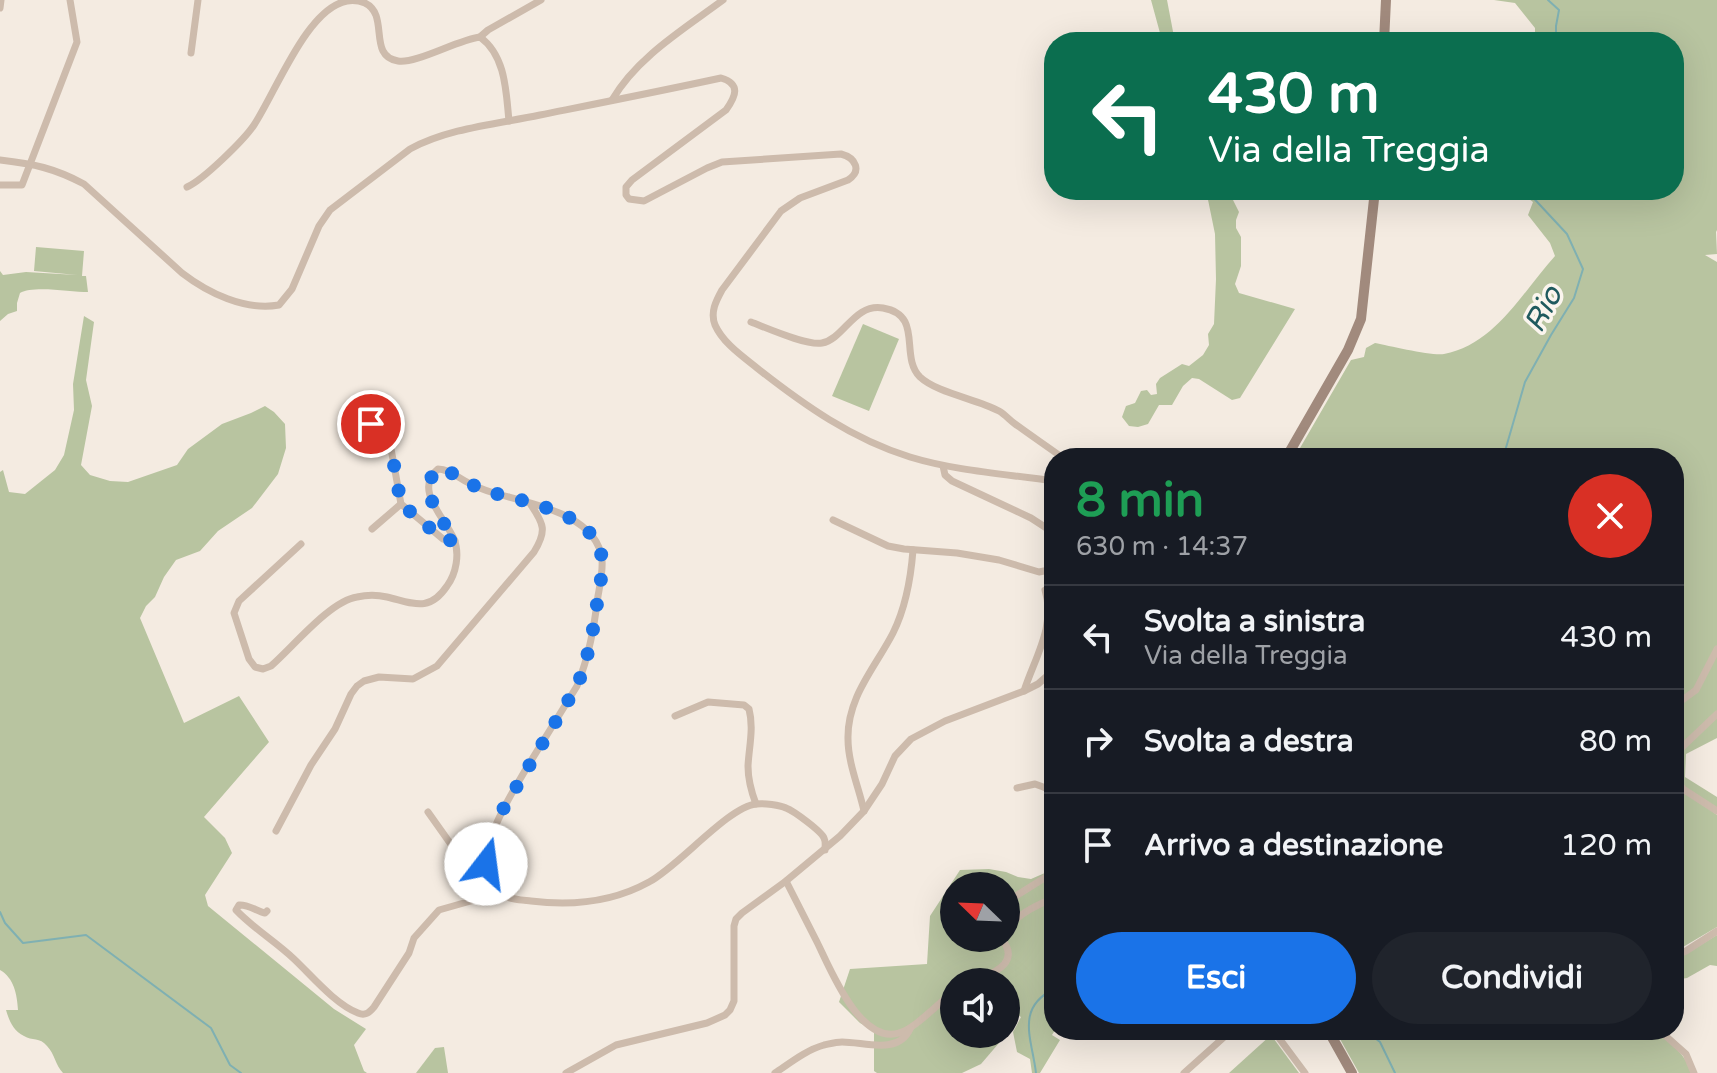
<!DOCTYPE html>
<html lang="it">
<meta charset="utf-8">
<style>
body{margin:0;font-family:"Varela Round",sans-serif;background:#20242c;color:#f1f3f6;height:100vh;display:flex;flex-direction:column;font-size:30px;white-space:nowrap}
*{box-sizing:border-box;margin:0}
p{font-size:26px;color:#9ea1a6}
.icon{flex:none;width:44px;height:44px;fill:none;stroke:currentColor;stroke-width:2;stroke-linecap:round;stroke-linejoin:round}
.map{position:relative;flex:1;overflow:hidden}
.details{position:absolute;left:1044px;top:448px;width:640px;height:592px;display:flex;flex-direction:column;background:#171b24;border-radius:32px;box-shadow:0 8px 32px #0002}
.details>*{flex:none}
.top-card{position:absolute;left:1044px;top:32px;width:640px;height:168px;border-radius:32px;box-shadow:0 8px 32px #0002;background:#0b6e4f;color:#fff;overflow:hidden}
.needle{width:52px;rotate:293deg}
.buttons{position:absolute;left:940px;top:872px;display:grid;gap:16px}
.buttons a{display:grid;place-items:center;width:80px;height:80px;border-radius:50%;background:#171b24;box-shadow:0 8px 32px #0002;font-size:40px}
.pin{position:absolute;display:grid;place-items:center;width:68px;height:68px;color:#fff;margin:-34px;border:4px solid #fff;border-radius:50%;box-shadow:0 2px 8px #0007}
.me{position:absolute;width:88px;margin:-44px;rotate:15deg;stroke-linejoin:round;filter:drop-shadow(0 0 6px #0008)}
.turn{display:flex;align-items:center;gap:28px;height:168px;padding:0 32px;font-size:36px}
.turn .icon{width:104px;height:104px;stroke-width:2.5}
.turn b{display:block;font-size:56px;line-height:68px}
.round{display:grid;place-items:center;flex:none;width:84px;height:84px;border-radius:42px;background:#20242c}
.head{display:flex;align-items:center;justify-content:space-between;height:136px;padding:0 32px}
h1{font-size:48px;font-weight:800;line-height:60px;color:#1e9e55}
.primary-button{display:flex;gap:16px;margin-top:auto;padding:16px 32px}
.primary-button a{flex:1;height:92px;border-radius:48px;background:#1a73e8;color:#fff;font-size:32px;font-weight:800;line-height:92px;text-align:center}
.primary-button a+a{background:#20242c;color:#f1f3f6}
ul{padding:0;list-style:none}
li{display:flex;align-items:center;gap:24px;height:104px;padding:0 32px;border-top:2px solid #363941}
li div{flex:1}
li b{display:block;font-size:30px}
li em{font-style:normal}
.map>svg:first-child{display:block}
.green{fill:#b8c4a0;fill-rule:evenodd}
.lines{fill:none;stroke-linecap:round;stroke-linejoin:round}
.stream{stroke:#7fb0b2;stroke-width:2}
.street{stroke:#cdbbac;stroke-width:7}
.secondary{stroke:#a18a7d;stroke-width:10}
.route{stroke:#1a73e8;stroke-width:14;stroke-dasharray:0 25.2}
.labels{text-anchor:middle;stroke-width:7;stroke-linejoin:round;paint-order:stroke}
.water-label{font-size:30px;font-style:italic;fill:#1f5a5e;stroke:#fbf5ee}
</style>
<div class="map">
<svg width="1717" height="1073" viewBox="0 0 1717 1073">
<rect width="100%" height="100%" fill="#f4ebe1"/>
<!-- green -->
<g class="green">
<path d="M1151,0H1167L1175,42H1158L1160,33Z"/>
<path d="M1494,0H1717V230L1716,232L1717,254L1705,255L1717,262V738L1686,754L1685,777L1717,797V809L1713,812L1717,815V927L1683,947L1674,949V458H1336L1300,448L1351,360L1364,357L1366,348L1375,343C1390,346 1432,356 1444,354C1495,345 1523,291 1555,256L1550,243L1528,215L1533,202L1517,190H1674V42H1535V28L1515,3Z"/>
<path d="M1206,190H1228L1239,212L1236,220V228L1241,237V266L1235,284L1239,293L1295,309L1240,398L1232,400L1199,379L1192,378L1183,386L1172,405H1159L1148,424L1138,427L1129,426L1122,417L1126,406L1135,403L1141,391L1147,390L1151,395L1157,394L1156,384L1160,378L1182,364L1189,366L1203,355L1209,345L1208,334L1214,324L1216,279L1215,234Z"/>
<path d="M36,247L84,251L82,276H86L88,292C71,292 33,285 20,293L17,303V311L8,314L0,321V271L3,275L26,272L77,275L34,271Z"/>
<path d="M84,316L94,322L86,380L92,406L81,465L90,475L110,481L128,482L177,465L188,449L222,424L251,413L265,406L274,412L285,424L286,448L278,474L252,508L218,531L200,551L176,560L164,577L155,597L146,606L140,618L184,723L239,696L269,742L204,817L225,838L232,853L205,895L208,906L334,1009L366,1029L354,1045L364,1071L367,1073H63C55,1065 55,1054 47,1046C40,1037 32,1041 24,1036C13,1031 9,1020 6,1010H18C17,994 14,978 0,970V472L3,470L9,492L25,494L55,470L64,455L74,410L73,384Z"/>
<path d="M863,324L899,339L869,411L832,396Z"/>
<path d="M989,869L1006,872L1018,877L1031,879L1054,869L1055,1030L1052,1035L1060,1040L1040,1073H1032L1030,1059L1017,1052L1013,1032L1021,1017L1013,1012L1006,1019V982H954V1034H1001L999,1043L981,1064L962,1073H877L874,1071V1031L860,1023L839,1002L850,969L927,964L930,916L960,870ZM954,886H1006V938H954Z"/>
<path d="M1717,935V966L1710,965L1687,978L1674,980V961Z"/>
<path d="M1335,1030H1653C1672,1044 1683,1051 1692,1073H1359Z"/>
<path d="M1271,1035L1299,1073H1229Z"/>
<path d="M444,1047L448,1073H416L435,1048Z"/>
</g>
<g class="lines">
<!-- stream -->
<g class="stream">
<path d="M1548,0L1559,10L1556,26V42"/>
<path d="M1503,458L1525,382L1551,335L1574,298L1583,269L1567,234L1526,190"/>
<path d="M0,912L5,923L23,943L86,935L211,1028L230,1065L241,1073"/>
<path d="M1365,1030L1380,1042L1395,1073"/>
<path d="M1036,1073C1032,1039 1015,1008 1054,989"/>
</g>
<!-- street -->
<g class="street">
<path d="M0,8L1,0"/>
<path d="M480,37L488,30L541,0"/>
<path d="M191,53L198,0"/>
<path d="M612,100C637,57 684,29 723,0"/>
<path d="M0,160C34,164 54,168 84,184L182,273C208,293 245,311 279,305L292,289L319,226L330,210L410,149C449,128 497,124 540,115C600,103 661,91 721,78C741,84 736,96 726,110L632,180L626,187V195L629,199L644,201L707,168L722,162L841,154C856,158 862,171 848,180L800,198L781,211L722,290C716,301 710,312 715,325C723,343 742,356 757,368C804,405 852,439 910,457C956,471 1006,474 1054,481"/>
<path d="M0,185H22L77,42L70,0"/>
<path d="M187,187C203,180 244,140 254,125C276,92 307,8 347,1C353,0 360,1 365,3C390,15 367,56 398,61C416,64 457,40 480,37C506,56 506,92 509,121"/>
<path d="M751,322C767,328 807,346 822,343C844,339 854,303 883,308C924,315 899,356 920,377C937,393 977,399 999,411C1006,415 1011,422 1018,426C1033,437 1048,447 1063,458"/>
<path d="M371,424L386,436L390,443L401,504L443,539L455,541"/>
<path d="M943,466L945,475L952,481L1031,518L1054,533"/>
<path d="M833,520L888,546L904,549L957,553L999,560L1039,572L1049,570L1054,565"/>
<path d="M372,529L401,504"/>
<path d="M301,544L239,601L234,613L249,659L255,667L263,669L271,666C293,647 330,601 357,597C366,595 378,595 387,597C413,603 429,613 447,586C456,574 460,554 454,539C445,518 413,489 438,469C448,469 456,476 465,481C474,486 484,490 494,493C529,503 598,514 602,560C603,571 600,585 598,596C594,628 589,656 577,686C560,714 543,741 526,769C510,797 461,869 502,894C510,900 521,900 531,901C571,906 613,902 649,882C678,867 728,807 756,804C764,803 780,805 786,808C794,811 821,831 824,838C826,842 825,846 825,850"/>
<path d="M1024,691C1035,657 1056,626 1045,590"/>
<path d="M1674,706L1696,690L1717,649"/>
<path d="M675,716L708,702L744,705L749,709C754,728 749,747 748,766C748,780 751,791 756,804"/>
<path d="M1674,758L1676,753L1717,714"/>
<path d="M1674,776L1683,789L1717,811"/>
<path d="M1017,788L1035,784L1054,791"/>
<path d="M864,811C859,788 848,763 848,739C847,697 875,668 893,633C905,609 911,576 913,550"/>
<path d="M428,812L462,860L471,865L486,864"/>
<path d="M276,831L311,765L335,729L351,694L357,686L364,681L379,677L413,679L437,666L534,552C547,531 544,524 531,505"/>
<path d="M786,881C796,901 807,922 817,942C830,968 860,1045 899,1033C915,1029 939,1002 954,992"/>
<path d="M1006,905L1011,899L1054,872"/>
<path d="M267,911L265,913C257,911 247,904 239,905L236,910C253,928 276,942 294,959C312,976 335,1004 358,1013C365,1016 369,1013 374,1007L409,953L414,938L439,910L499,893"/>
<path d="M1006,929C1018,914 1036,905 1054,898"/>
<path d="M1674,956L1686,951L1717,931"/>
<path d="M974,982C993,973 1022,963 1001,938"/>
<path d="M1273,1030L1305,1073"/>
<path d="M1659,1030L1686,1054L1694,1073"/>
<path d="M566,1073L616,1045L707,1023L725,1015L730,1010L734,1001V926L736,919L742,913L786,881L840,836L864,811L882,784L895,756L911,739L945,721L1024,691L1038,684L1054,670"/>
<path d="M775,1073C790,1063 806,1050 824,1045C829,1044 836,1042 842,1042C865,1042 898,1055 910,1029"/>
<path d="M1184,1073L1232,1030"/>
</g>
<!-- secondary -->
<g class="secondary">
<path d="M1384,42L1386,0"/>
<path d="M1286,458L1348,350L1361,319L1375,190"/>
<path d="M1328,1030L1352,1073"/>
</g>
</g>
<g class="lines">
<!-- route -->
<path class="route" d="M371,424L386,436L390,443L401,504L443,539L455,541C443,520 415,489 438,469C448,469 456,476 465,481C474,486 484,490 494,493C529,503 598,514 602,560C603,571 600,585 598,596C594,628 589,656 577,686L499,816L488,845L486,864"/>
</g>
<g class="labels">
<!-- water labels -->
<g class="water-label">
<text transform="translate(1543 309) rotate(-62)" y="10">Rio</text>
</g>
</g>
</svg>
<div class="buttons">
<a><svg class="needle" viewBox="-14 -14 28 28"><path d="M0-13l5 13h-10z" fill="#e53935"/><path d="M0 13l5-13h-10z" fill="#9ea1a6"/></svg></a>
<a><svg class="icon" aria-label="sound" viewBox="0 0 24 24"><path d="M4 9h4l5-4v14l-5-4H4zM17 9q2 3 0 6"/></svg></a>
</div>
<div class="pin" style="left:371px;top:424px;background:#d93025"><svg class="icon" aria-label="arrive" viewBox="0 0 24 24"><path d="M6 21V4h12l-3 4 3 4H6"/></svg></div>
<svg class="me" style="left:486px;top:864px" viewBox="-20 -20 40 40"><circle r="19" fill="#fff"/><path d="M0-13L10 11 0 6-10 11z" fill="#1a73e8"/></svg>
<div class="top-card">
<div class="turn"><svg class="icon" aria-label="left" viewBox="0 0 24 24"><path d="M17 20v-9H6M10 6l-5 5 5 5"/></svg><div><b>430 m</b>Via della Treggia</div></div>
</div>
<section class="details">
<div class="head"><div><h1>8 min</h1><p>630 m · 14:37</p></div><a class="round" style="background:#d93025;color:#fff"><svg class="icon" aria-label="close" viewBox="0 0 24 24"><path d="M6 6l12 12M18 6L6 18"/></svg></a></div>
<ul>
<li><svg class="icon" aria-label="left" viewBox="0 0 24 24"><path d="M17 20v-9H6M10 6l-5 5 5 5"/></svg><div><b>Svolta a sinistra</b><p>Via della Treggia</p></div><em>430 m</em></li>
<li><svg class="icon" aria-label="right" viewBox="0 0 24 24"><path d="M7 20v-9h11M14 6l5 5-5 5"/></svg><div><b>Svolta a destra</b></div><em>80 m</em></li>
<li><svg class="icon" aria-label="arrive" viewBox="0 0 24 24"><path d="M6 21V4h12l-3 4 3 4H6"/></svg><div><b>Arrivo a destinazione</b></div><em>120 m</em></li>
</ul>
<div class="primary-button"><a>Esci</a><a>Condividi</a></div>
</section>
</div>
